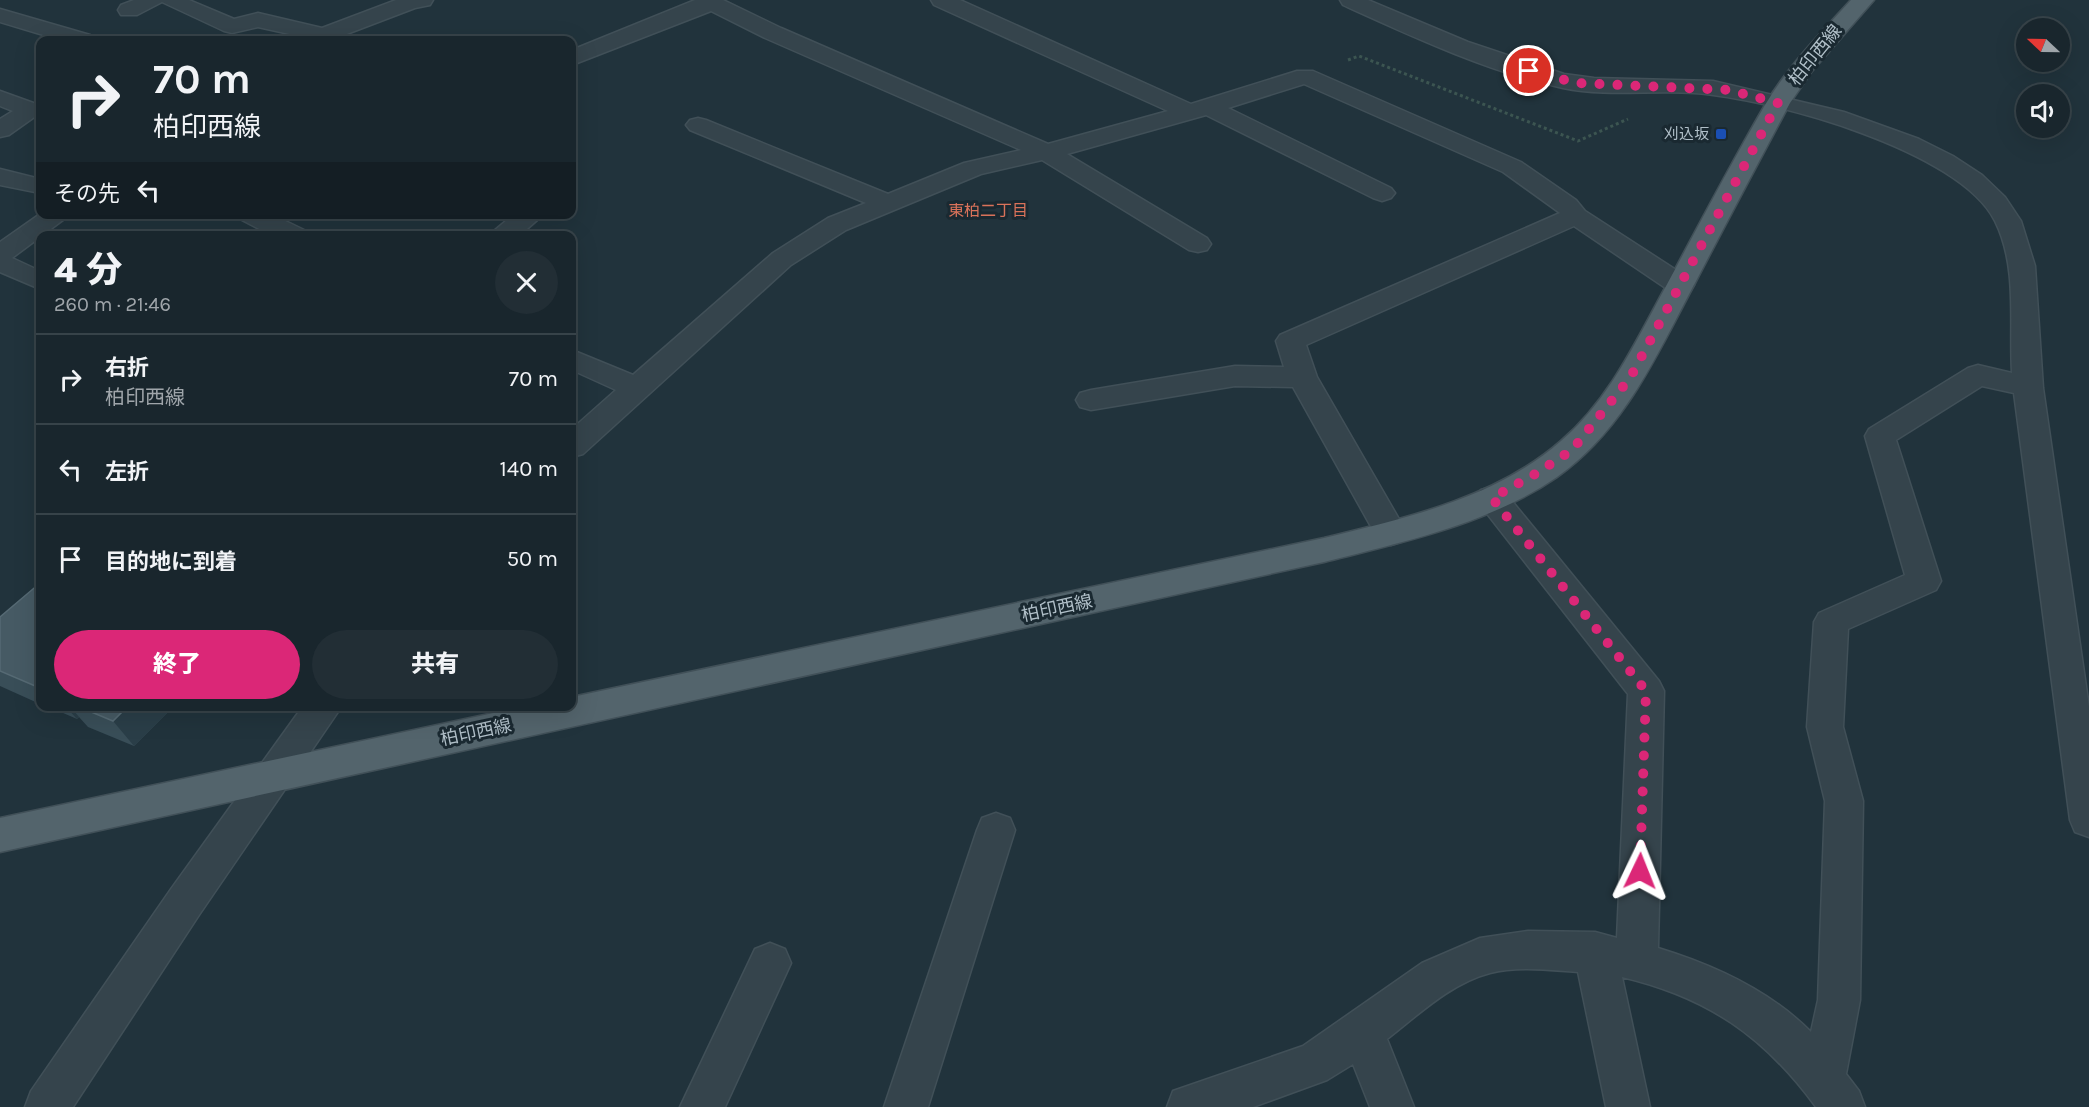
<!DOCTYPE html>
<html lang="ja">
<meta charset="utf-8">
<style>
body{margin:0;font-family:Karla,"Noto Sans JP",sans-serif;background:#222e35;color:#f1f3f6;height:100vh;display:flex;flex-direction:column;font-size:22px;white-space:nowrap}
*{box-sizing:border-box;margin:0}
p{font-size:20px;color:#9fa5aa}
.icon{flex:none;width:33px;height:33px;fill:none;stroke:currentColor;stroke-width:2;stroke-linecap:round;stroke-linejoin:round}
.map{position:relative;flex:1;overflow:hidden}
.side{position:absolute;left:36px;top:231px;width:540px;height:480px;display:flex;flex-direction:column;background:#19262d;border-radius:12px;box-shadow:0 6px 24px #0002,0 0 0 2px #374349}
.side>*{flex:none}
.hud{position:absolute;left:36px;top:36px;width:540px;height:183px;border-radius:12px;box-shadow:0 6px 24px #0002,0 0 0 2px #374349;background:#19262d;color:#f1f3f6;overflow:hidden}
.needle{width:39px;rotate:292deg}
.controls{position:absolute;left:2016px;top:18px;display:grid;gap:12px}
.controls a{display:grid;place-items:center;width:54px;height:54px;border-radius:50%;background:#19262d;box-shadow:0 6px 24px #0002,0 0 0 2px #374349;font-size:30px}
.pin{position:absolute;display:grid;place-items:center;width:51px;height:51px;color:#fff;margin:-26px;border:3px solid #fff;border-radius:50%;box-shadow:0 2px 6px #0007}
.me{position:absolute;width:66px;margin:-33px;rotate:2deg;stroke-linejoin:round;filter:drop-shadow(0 0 4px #0008)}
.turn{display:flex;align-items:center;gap:21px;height:126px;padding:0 18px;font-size:27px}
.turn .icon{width:78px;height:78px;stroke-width:2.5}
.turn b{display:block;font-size:42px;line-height:51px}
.then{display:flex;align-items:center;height:57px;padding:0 18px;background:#0003;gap:12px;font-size:22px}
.round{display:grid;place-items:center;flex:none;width:63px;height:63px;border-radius:32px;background:#222e35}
.overview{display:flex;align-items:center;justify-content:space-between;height:102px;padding:0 18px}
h1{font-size:36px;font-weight:800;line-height:45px}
.primary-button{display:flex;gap:12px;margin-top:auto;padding:12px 18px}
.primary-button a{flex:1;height:69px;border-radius:36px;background:#db2777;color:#fff;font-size:24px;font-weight:800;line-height:69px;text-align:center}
.primary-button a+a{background:#222e35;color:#f1f3f6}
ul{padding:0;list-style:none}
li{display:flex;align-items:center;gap:18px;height:90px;padding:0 18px;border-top:2px solid #374349}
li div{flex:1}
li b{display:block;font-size:22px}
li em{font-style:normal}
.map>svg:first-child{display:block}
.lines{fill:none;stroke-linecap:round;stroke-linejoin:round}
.minor-casing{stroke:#415058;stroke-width:3}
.major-casing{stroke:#415058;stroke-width:3}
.path{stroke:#3c5551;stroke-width:3;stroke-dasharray:3 3;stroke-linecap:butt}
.minor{fill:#35444c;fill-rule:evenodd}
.major{fill:#53646c;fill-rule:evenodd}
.wall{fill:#394e58}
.shaded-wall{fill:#2a3e48}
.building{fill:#465a64;stroke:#566a74;stroke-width:1.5}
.route{stroke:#db2777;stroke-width:10;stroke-dasharray:0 18}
.transit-dot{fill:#1a4fb4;stroke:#1a2931;stroke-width:2}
.labels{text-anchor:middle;stroke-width:6;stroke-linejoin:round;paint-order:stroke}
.far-poi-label{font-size:15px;fill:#b0bfc8;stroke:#1a2931;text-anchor:end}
.far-neighbourhood-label{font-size:16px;fill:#d9725a;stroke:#1a2931}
.street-label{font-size:18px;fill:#b0bfc8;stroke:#1a2931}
</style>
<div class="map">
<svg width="2089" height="1107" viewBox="0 0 2089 1107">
<rect width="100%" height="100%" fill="#21333c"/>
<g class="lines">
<defs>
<g id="minor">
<path d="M134,0H189L234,19L258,13L322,28L396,0H433L430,5L415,8L331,40H301L303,37L258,27L232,33L224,31L162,2L137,15H121L118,10L121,5Z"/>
<path d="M695,0H723L781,28L1048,144L1168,111L934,5L931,0H960L1191,104L1297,71H1313L1521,162L1576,200L1585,211L1690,279L1694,285L1690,291L1680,293L1670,291L1574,226L1306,345L1317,377L1407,533L1403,541L1391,545L1379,541L1293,387L1235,386L1091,410L1080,407L1076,400L1080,393L1091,390L1235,366L1284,367L1276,341L1280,335L1560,213L1503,172L1304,84L1228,108L1391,188L1395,193L1391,198L1382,201L1373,198L1206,115L1067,154L1207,238L1211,244L1207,250L1198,252L1189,250L1042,160L981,174L846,230L791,265L583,454L572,457V429L616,390L572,370V350L633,375L773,253L828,218L866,203L690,130L686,125L690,120L698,118L706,120L888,194L964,163L1021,150L765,38L711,11L572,65V50Z"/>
<path d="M1340,0H1368L1468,42L1564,74L1594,78L1713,81L1844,112L1919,139L1953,156L1982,175L2005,197L2021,221L2035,266L2043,388L2089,707V837L2075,832L2070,820L2014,393L1982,386L1896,440L1941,581L1936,590L1848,629L1843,727L1863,801L1860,1000L1846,1074L1859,1091L1865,1107H1816C1764,1036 1707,997 1622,977L1650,1107H1606L1578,972C1549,970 1518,966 1490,973C1451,983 1418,1015 1387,1039L1414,1107H1370L1353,1064L1327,1080L1253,1107H1167L1173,1091L1303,1046L1422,963L1480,938L1528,931L1595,932L1617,938L1628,694L1481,506L1476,498L1481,490L1492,487L1503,490L1659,681L1664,691L1658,948C1714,965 1769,990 1811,1032L1818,1000L1825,801L1807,727L1814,622L1819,613L1905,575L1865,436L1869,429L1968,368L1978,365L2012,373C2009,323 2018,267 1995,221C1960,150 1769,98 1694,93C1651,90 1606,97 1563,88C1491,73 1411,36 1343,5Z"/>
<path d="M0,9L90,35L93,40H60L0,22Z"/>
<path d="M0,91L39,105L40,113L9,135L0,137V119L13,111L0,106Z"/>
<path d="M0,169L40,179V193L0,185Z"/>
<path d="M40,214H71L12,258L40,271V289L0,272V242Z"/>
<path d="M236,214H271L304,230L308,236H273L240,219Z"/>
<path d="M514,214H544L519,236H488Z"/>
<path d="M303,706H342L199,915L73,1107H25L31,1091L171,889Z"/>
<path d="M996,813L1010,818L1015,830L928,1107H884L977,830L982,818Z"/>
<path d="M770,943L785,949L791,963L725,1107H680L755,949Z"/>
</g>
<path id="major" d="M1851,0H1874L1812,71L1790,103C1758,163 1726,223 1695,283C1657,354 1625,429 1557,477C1489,524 1403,542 1324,562L0,852V818L527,706H572V697L1324,538C1406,518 1496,498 1561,441C1609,400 1635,343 1665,288C1698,227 1730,165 1765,105C1788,66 1821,33 1851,0Z"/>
</defs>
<!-- minor casing -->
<use href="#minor" class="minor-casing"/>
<!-- major casing -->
<use href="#major" class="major-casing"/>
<!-- path -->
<path class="path" d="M1348,60L1359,56L1578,141L1628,119"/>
<!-- minor -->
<use href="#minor" class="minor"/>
<!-- major -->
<use href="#major" class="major"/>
</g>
<!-- wall -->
<g class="wall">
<path d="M40,583V704L0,686V617Z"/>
<path d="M47,706H174L134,746L88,727L79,717L77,719Z"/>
<path d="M205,706H240L222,713Z"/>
</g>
<!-- shaded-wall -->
<g class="shaded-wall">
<path d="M65,706H70L79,717L77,719Z"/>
<path d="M128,706H174L134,746L113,721Z"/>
<path d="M217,706H240L222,713Z"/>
</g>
<!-- building -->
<g class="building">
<path d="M40,583V688L0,671V617Z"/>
<path d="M77,706H128L113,721Z"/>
</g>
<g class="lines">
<!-- route -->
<path class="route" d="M1529,71L1577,83L1729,90L1778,103L1630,378L1572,450L1537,473L1492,498L1646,691L1640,871"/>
</g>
<!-- markers -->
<rect class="transit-dot" x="1715" y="128" width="12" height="12" rx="3"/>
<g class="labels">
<!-- far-poi labels -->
<g class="far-poi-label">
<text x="1709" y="139">刈込坂</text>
</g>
<!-- far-neighbourhood labels -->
<g class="far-neighbourhood-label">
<text x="988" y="216">東柏二丁目</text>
</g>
<!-- street labels -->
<g class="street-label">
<text transform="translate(1815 55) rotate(-51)" y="6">柏印西線</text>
<text transform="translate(1057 608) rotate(-12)" y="6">柏印西線</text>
<text transform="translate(476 732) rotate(-12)" y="6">柏印西線</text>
</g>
</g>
</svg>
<div class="controls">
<a><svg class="needle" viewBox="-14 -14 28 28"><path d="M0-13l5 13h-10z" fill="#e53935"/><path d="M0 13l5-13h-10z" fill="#9fa5aa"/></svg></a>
<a><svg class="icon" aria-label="sound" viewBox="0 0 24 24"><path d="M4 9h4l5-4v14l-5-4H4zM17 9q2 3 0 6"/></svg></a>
</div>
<div class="pin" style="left:1529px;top:71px;background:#d93025"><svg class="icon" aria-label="arrive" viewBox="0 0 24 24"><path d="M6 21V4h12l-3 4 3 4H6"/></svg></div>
<svg class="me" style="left:1640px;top:871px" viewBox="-20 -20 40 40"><path d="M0-17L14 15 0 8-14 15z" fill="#db2777" stroke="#fff" stroke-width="4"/></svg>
<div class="hud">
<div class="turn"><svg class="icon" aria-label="right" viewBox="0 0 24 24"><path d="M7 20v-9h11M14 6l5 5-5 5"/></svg><div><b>70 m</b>柏印西線</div></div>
<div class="then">その先<svg class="icon" aria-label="left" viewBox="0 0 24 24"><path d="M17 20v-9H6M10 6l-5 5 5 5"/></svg></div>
</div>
<section class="side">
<div class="overview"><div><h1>4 分</h1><p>260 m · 21:46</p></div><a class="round"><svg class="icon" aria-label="close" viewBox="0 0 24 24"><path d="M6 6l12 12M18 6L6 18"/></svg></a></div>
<ul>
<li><svg class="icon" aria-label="right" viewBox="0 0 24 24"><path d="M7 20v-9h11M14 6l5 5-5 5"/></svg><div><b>右折</b><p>柏印西線</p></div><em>70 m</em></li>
<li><svg class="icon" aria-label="left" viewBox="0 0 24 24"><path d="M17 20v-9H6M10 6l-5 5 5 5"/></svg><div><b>左折</b></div><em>140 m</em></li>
<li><svg class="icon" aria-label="arrive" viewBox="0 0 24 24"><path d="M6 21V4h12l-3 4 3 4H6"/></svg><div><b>目的地に到着</b></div><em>50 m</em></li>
</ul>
<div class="primary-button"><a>終了</a><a>共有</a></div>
</section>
</div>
